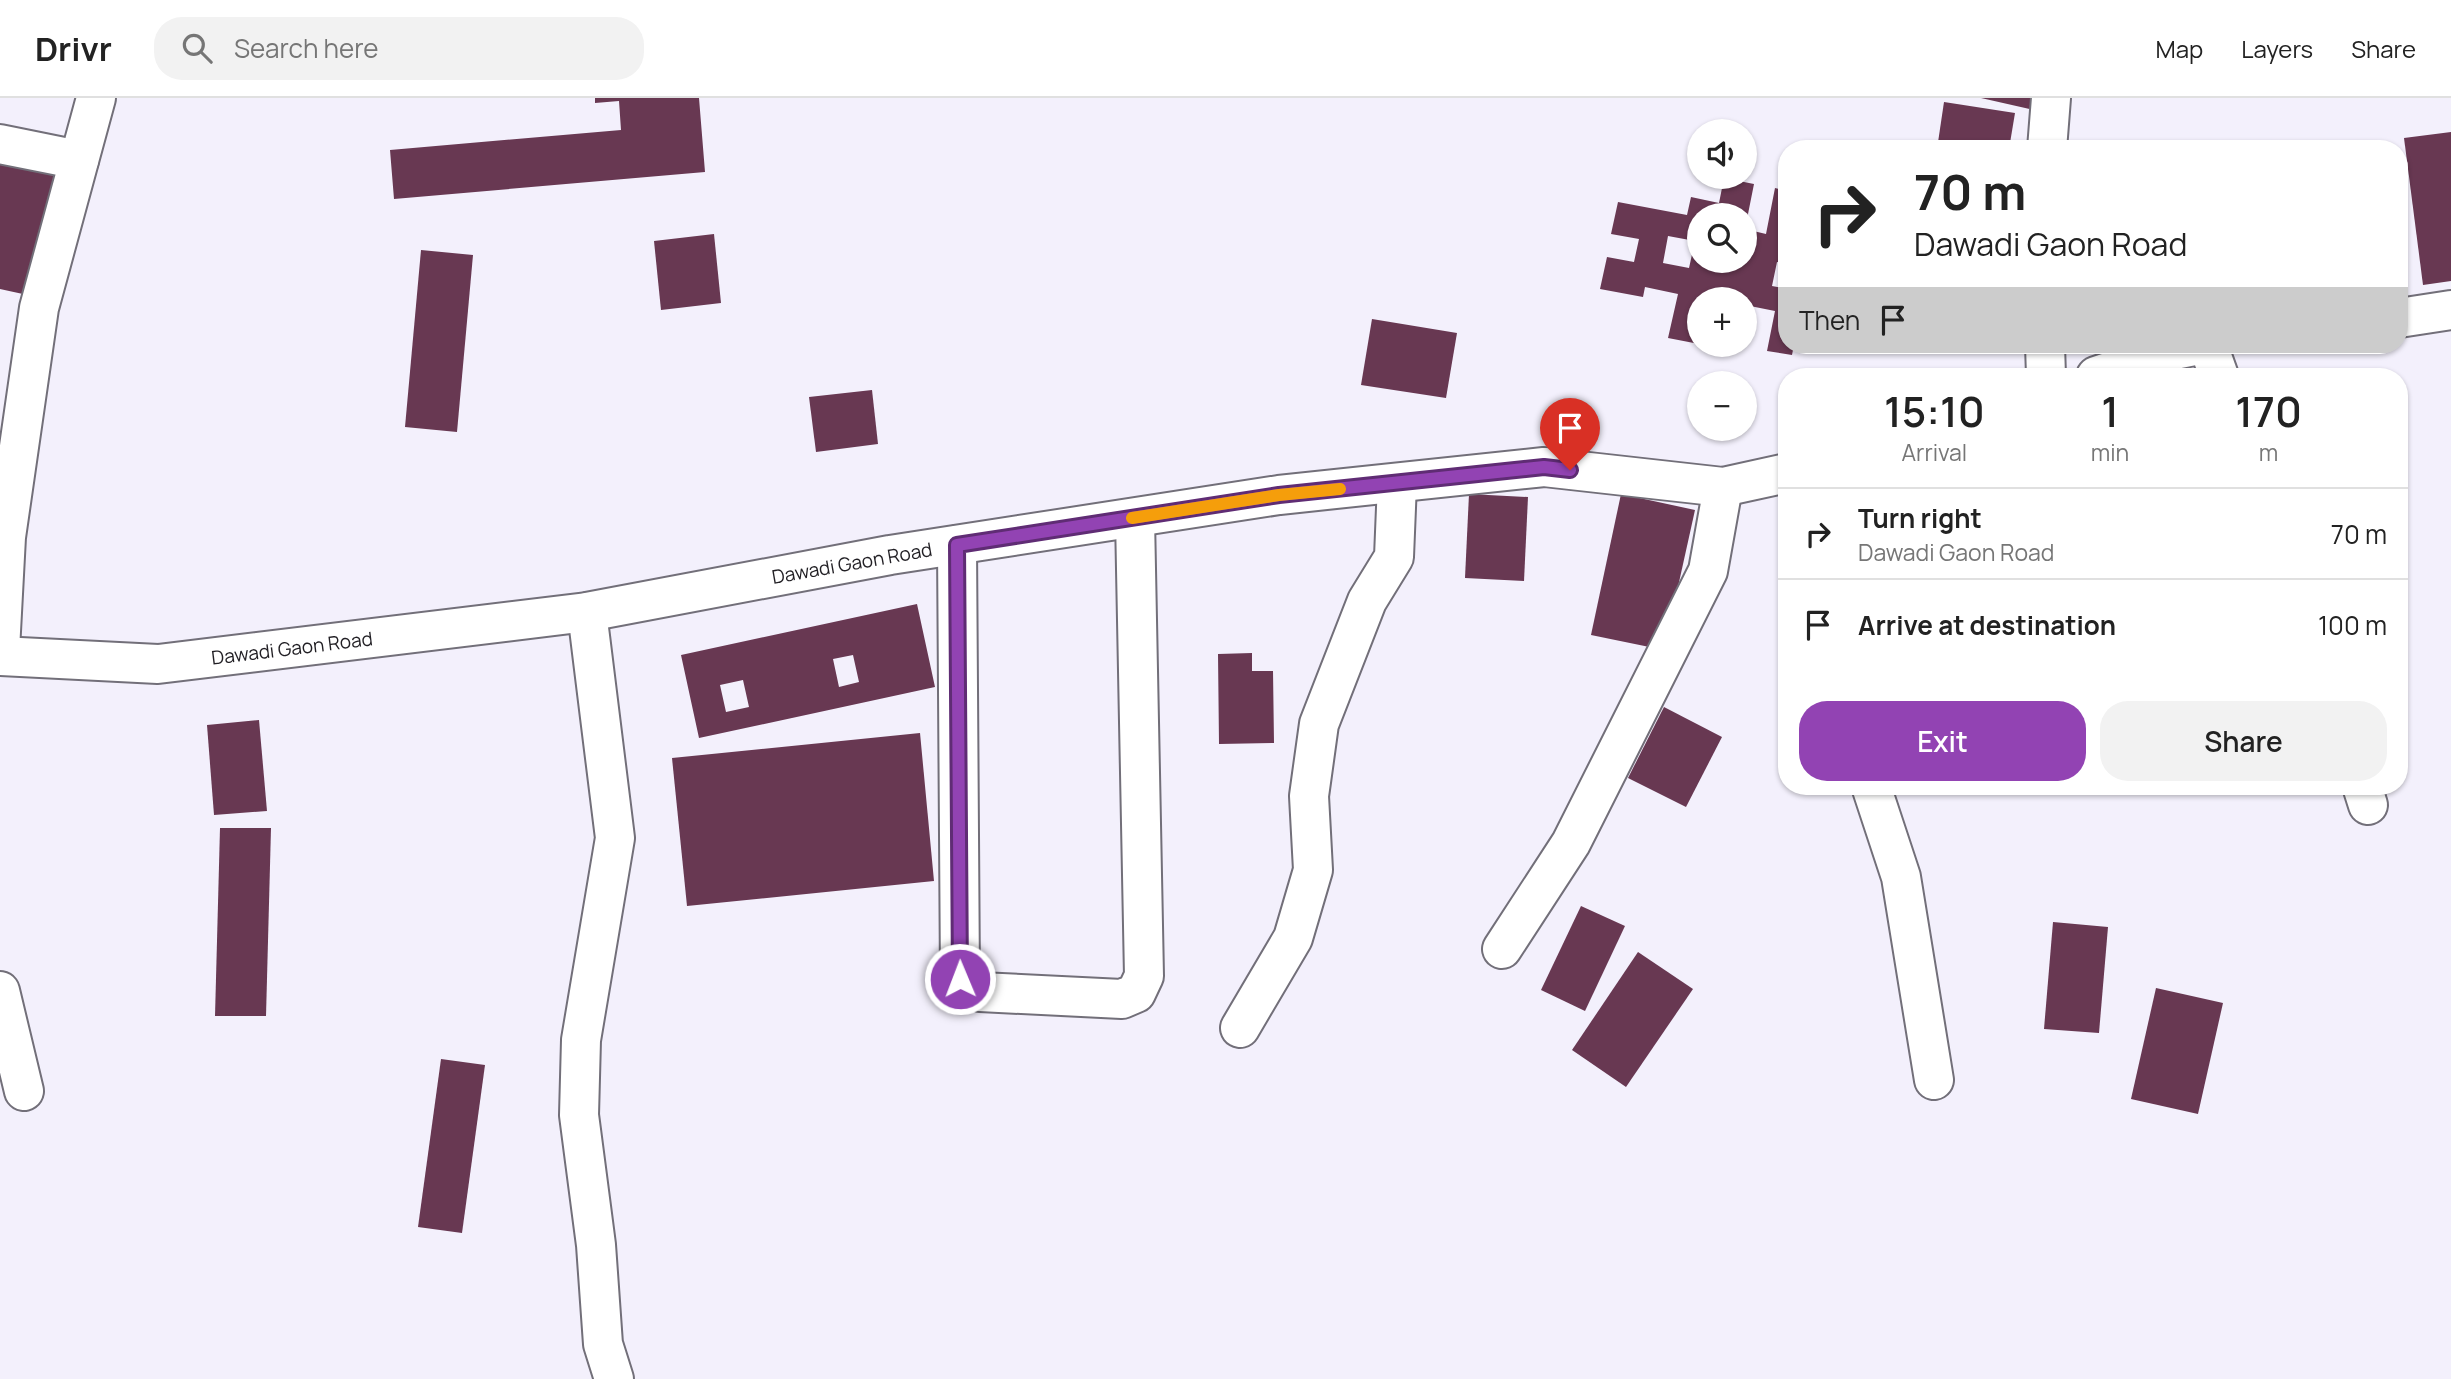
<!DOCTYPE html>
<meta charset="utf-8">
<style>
body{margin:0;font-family:Manrope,sans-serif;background:#f2f2f2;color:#222;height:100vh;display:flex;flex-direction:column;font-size:26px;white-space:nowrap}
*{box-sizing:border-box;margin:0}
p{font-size:23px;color:#767676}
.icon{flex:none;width:38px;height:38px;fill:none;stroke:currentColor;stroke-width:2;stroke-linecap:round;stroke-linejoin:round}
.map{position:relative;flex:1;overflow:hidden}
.side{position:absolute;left:1778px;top:270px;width:630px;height:427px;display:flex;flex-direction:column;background:#fff;border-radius:28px;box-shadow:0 2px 5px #0004}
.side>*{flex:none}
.guide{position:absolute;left:1778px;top:42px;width:630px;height:214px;border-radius:28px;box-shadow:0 2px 5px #0004;background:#fff;color:#222;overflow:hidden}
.fabs{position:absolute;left:1687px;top:21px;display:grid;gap:14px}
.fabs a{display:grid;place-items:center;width:70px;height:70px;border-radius:50%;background:#fff;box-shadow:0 2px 5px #0004;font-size:35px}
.pin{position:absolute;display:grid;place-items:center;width:60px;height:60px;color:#fff;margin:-72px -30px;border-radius:50% 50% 50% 0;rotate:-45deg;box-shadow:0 0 7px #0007}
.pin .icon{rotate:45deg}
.me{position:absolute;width:77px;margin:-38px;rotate:359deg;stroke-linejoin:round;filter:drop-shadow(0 0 5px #0008)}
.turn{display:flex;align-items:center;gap:24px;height:147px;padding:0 21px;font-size:32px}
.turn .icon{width:91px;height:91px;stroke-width:2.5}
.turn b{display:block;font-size:49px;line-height:60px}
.then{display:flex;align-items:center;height:66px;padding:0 21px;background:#0003;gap:14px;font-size:26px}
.eta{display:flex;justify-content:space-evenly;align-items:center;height:119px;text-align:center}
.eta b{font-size:42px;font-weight:600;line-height:49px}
.action{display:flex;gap:14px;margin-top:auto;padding:14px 21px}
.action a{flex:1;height:80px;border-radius:28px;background:#9243b3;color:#fff;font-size:28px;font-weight:600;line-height:80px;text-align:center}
.action a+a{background:#f2f2f2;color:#222}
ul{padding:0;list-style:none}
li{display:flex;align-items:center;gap:21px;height:91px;padding:0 21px;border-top:2px solid #e0e0e0}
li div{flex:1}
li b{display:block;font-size:26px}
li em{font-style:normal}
header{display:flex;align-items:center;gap:42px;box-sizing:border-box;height:98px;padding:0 35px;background:#fff;border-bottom:2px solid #e0e0e0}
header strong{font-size:33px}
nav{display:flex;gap:38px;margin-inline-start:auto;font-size:24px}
.search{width:490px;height:63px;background:#f2f2f2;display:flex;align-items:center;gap:18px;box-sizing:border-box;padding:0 24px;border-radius:28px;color:#767676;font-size:26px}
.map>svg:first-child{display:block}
.building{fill:#683852;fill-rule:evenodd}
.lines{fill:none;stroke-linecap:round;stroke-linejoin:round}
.minor-casing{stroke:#726f79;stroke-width:42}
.tertiary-casing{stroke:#726f79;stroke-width:42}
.minor{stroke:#fff;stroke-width:38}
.tertiary{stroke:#fff;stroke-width:38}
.route-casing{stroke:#5f2c74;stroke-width:18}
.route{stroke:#9243b3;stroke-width:12}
.slow{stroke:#f59e0b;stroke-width:12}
.labels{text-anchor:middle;stroke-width:7;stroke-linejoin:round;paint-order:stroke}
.street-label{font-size:19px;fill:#211f24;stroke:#fff}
</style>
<header>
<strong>Drivr</strong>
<div class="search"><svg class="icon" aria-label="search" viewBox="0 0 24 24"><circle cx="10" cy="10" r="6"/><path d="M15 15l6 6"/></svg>Search here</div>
<nav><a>Map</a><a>Layers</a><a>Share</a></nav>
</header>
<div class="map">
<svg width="2451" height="1281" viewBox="0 0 2451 1281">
<rect width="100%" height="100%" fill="#f3f0fc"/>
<!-- building -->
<g class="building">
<path d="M595,0H699L705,74L394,101L390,52L621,32L619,3L595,5Z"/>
<path d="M1981,0H2041L2038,13Z"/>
<path d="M1944,4L2015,15L2009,51H1937Z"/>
<path d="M2451,34V183L2423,187L2404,40Z"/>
<path d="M0,59L59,72L32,198L0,191Z"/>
<path d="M1724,80L1754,86L1746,126L1745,117H1699V163H1745V131L1766,136L1775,90L1787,93V166L1777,164L1772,188L1787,191V247H1794L1792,257L1767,253L1775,213L1745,207V201H1699V246L1668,240L1678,196L1645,189L1643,199L1600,191L1607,159L1634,164L1639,141L1611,136L1618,104L1687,117L1691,99L1719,105ZM1668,138L1695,143L1689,170L1663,165Z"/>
<path d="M714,136L721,205L661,212L654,143Z"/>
<path d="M421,152L473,157L457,334L405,329Z"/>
<path d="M1372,221L1457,235L1446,300L1361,287Z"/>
<path d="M872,292L878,346L816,354L809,299Z"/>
<path d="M1469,396L1528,399L1524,483L1465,480Z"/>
<path d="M1621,396L1695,412L1664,552L1591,537Z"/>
<path d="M917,506L935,589L699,640L681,557ZM853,557L859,584L839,589L833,561ZM743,582L749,609L726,614L720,587Z"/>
<path d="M1252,555V573H1273L1274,645L1219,646L1218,556Z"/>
<path d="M1664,609L1722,639L1686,709L1628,680Z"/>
<path d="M259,622L267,713L214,717L207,627Z"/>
<path d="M920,635L934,783L687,808L672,660Z"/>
<path d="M220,730H271L266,918H215Z"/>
<path d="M1581,808L1625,828L1585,913L1541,892Z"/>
<path d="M2053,824L2108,829L2099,935L2044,931Z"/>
<path d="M1638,854L1693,891L1626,989L1572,952Z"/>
<path d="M2156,890L2223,905L2198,1016L2131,1001Z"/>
<path d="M441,961L485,967L462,1135L418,1129Z"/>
</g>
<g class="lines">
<defs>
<g id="minor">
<path d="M0,46L79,62"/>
<path d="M2047,51L2051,0"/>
<path d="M2045,247L2046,278"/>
<path d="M2208,247L2219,278"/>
<path d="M957,447L960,881L968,889L980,894L1122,901L1136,895L1144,878L1135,420"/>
<path d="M587,514L615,740L581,942L579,1017L596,1147L603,1246L614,1281"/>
<path d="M0,552L6,439L39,210L96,0"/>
<path d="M1871,688L1901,779L1934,982"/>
<path d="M2362,688L2368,707"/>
<path d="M1502,851L1571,745L1708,473L1723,389"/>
<path d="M0,893L24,993"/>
<path d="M1240,930L1293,840L1313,772L1309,698L1319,626L1367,503L1394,459L1397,385"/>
</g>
<g id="tertiary">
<path d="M2399,220L2451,212"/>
<path d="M2096,278L2174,252L2199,247"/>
<path d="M0,558L158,566L587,514L890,457L1279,397L1544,369L1723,389L1787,375"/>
</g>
</defs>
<!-- minor casing -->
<use href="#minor" class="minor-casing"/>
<!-- tertiary casing -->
<use href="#tertiary" class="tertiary-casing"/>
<!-- minor -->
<use href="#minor" class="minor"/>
<!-- tertiary -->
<use href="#tertiary" class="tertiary"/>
</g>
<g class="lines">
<defs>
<path id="route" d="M960,881L957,447L1279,397L1544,369L1570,372"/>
</defs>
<!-- route casing -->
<use href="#route" class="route-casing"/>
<!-- route -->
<use href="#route" class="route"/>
<!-- slow -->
<path class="slow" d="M1132,420L1279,397L1340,391"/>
</g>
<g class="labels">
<!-- street labels -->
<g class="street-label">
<text transform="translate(852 465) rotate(-10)" y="7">Dawadi Gaon Road</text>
<text transform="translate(292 550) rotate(-7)" y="7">Dawadi Gaon Road</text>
</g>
</g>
</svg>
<div class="fabs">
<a><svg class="icon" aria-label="sound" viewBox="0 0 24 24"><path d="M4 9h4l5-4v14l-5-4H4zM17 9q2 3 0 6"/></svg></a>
<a><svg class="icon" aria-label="search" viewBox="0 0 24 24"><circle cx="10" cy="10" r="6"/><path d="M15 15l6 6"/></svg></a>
<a>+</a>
<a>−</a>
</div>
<div class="pin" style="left:1570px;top:372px;background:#d93025"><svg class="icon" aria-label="arrive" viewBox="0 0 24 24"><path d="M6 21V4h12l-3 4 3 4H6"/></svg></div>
<svg class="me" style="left:960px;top:881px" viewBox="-20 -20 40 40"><circle r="17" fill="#9243b3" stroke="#fff" stroke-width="3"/><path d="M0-11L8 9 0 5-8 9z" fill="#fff"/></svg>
<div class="guide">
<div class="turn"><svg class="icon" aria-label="right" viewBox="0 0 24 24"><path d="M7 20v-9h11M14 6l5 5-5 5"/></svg><div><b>70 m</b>Dawadi Gaon Road</div></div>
<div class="then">Then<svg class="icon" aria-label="arrive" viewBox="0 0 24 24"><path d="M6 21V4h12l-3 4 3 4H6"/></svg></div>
</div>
<section class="side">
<div class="eta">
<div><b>15:10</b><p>Arrival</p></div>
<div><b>1</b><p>min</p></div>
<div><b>170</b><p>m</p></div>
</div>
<ul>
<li><svg class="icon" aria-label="right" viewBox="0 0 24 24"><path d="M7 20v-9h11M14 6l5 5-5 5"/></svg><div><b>Turn right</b><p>Dawadi Gaon Road</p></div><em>70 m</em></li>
<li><svg class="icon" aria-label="arrive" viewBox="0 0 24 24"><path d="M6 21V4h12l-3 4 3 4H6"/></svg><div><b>Arrive at destination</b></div><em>100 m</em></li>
</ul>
<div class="action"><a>Exit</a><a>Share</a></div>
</section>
</div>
